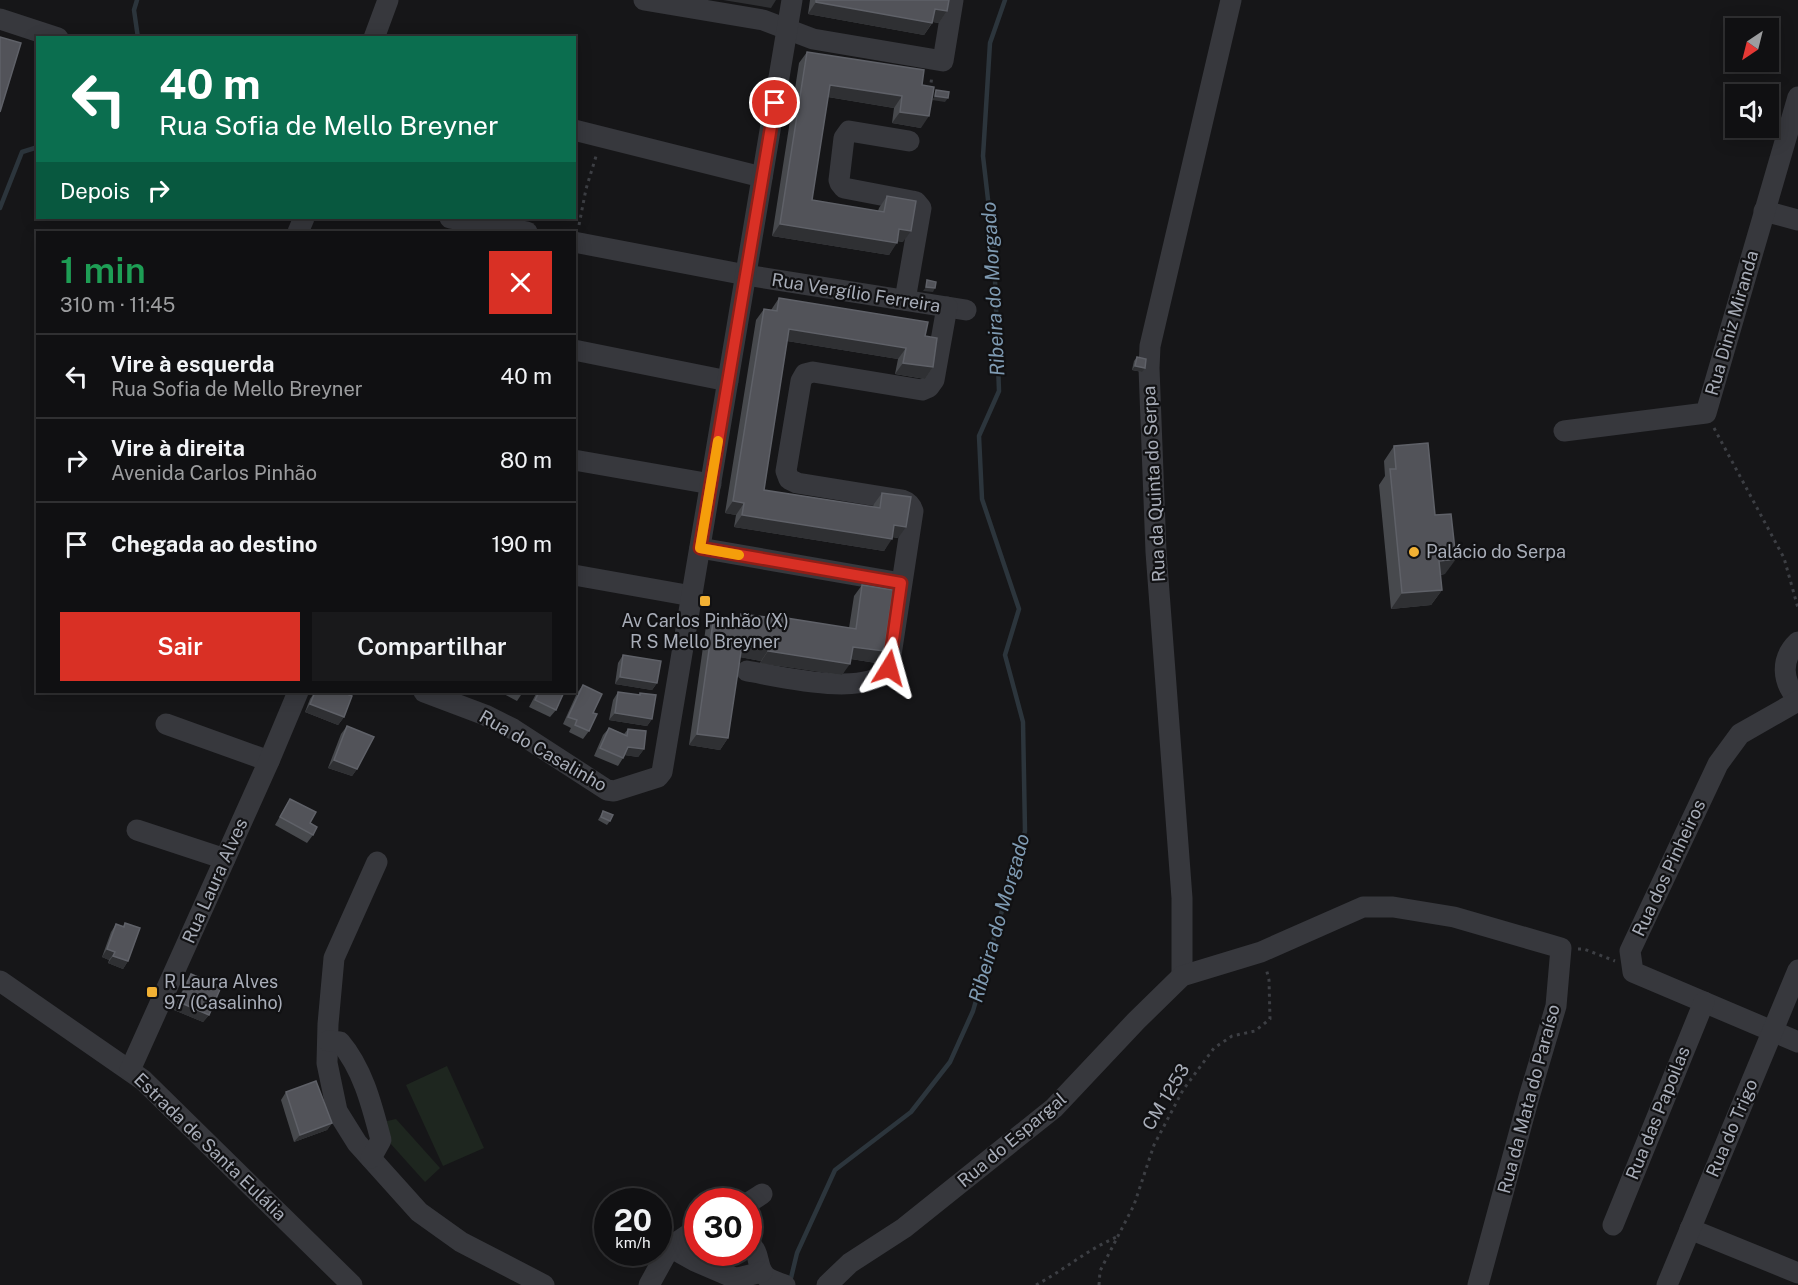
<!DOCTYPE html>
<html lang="pt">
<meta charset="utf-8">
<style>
body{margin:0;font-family:"Public Sans",sans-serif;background:#19191b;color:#f1f3f6;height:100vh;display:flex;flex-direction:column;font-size:22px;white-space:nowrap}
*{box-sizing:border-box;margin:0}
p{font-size:20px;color:#9c9d9f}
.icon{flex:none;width:33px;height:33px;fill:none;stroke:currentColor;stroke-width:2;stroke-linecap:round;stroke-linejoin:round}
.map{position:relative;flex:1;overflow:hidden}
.side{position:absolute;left:36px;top:231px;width:540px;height:462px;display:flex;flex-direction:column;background:#101012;border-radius:0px;box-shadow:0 3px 15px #0003,0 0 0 2px #303032}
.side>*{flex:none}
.guide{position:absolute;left:36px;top:36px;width:540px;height:183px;border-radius:0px;box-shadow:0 3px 15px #0003,0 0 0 2px #303032;background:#0b6e4f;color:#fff;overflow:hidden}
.needle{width:39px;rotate:215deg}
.controls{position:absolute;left:1725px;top:18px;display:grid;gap:12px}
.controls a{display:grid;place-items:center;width:54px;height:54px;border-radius:0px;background:#101012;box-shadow:0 3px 15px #0003,0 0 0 2px #303032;font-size:30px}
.speed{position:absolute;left:594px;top:1188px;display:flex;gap:12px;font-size:30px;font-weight:700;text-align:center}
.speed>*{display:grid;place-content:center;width:78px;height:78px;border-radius:50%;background:#101012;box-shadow:0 3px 15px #0003,0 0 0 2px #303032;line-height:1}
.speed small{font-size:15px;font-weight:400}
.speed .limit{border:9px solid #d22;background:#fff;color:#111}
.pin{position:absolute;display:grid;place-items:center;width:51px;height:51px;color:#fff;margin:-26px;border:3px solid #fff;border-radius:50%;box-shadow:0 2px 6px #0007}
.me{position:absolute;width:66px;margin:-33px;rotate:8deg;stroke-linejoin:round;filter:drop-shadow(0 0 4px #0008)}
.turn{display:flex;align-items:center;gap:21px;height:126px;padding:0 24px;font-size:27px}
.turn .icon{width:78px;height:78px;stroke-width:2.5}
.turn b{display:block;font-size:42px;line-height:51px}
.then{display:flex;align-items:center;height:57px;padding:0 24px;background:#0003;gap:12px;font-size:22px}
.round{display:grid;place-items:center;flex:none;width:63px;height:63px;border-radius:0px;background:#19191b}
.head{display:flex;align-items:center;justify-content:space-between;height:102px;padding:0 24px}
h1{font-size:36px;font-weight:600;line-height:45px;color:#1e9e55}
.cta{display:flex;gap:12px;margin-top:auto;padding:12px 24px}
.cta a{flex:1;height:69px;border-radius:0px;background:#d93025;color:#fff;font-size:24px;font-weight:600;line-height:69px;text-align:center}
.cta a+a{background:#19191b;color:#f1f3f6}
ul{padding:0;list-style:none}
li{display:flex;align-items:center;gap:18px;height:84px;padding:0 24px;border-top:2px solid #303032}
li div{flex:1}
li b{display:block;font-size:22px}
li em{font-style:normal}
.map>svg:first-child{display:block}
.green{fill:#1e261f}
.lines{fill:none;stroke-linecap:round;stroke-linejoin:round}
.stream{stroke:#2c353c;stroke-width:4.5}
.path{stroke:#3d3f44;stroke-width:3;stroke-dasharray:3 4.5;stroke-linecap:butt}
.minor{stroke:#37383d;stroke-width:21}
.wall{fill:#47494d}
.shaded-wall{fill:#2f3033}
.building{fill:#525359;stroke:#5f6168;stroke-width:1.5}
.route-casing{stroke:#8d1f18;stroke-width:15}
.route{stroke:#d93025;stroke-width:10}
.slow{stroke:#f59e0b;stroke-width:10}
.poi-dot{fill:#f2b134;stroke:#111113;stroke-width:2}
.labels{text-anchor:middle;stroke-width:4.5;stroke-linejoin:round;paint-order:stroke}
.street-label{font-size:18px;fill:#a8adb8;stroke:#111113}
.poi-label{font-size:18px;fill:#a8adb8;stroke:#111113;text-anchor:start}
.water-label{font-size:20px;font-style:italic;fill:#7f9bb3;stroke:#111113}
</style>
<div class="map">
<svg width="1798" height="1285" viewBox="0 0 1798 1285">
<rect width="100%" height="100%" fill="#161618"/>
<!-- green -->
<g class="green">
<path d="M447,1066L484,1148L443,1166L406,1085Z"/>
<path d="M396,1119L440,1168L425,1182L390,1143L387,1121Z"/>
</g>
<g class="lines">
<!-- stream -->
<g class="stream">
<path d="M137,0L134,10L138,38"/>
<path d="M0,208L22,152L38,147"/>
<path d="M790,1282L797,1253L835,1170L911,1112L950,1062L973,1011L1025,831L1023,722L1005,655L1019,609L982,499L979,436L999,391L994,252L983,156L990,43L1005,0"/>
</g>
<!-- path -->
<g class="path">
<path d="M930,90L932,76"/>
<path d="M579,225L586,189L597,153"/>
<path d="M1714,428L1784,558L1798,608"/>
<path d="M1578,949H1584L1615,961"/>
<path d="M1036,1285C1064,1270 1088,1249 1117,1237"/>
<path d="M1099,1285L1100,1271L1134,1205L1154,1145L1183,1090L1214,1048L1232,1036L1255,1031L1270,1019L1269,980L1266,968"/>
</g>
<!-- minor -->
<g class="minor">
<path d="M644,0L763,20L813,39L943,61L953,0"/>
<path d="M0,19L58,38"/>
<path d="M374,38L388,0"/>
<path d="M574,130L762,177"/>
<path d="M1764,211L1798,220"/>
<path d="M450,218L527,232"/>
<path d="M298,232L304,218"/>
<path d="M574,242L746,275L966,310"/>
<path d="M905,300L921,208L916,202L912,201L844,188L840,183L839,180L844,138L849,131L909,141"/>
<path d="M574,350L728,381"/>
<path d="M1564,431L1706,413L1798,97"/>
<path d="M574,460L711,484"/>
<path d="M700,548L901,583"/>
<path d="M574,575L692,596"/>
<path d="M1798,642C1780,659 1782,682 1798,699"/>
<path d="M747,671C778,676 870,699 889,668L913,511C911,505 908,502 902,500L797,483L789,479L786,471L801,381L805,374L813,372L922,390L929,387L934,380L947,307"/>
<path d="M424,692L485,715L513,729L607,790L614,791L658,777L662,772L792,0"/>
<path d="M1798,701L1740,734L1718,764L1630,951L1633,972L1798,1042"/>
<path d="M166,724L269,761"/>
<path d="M137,830L225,859"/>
<path d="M377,862L334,958L328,1024L327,1063L337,1111L357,1143L419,1212L461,1242L544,1285"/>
<path d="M1182,976V898L1156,552L1149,368L1150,346L1231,0"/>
<path d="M0,981L143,1080L352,1285"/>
<path d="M328,1041L340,1042C363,1069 372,1106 381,1140L371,1158"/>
<path d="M130,1070L269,761L298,692"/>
<path d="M748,1203L762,1194"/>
<path d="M1613,1225L1704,1002"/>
<path d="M1690,1229L1798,1273"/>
<path d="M748,1242C761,1253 756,1263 763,1273C767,1280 777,1282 785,1285"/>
<path d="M670,1247L695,1261L732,1277L738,1278L762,1272"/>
<path d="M649,1285L670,1247L698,1228"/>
<path d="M827,1285L850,1263L904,1228L1054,1108L1136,1021L1182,976L1261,952L1363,907H1393L1454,917L1561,948L1556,1006L1529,1097L1478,1285"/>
<path d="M1667,1285L1798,970"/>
</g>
</g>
<!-- wall -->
<g class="wall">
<path d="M810,0H949L947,11L939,23L933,22L924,35L808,14Z"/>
<path d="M807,52L922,85L921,128L892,123L894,108L828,97L812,200L878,211L879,208L887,196L903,242L897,241L889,255L772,236L799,63Z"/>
<path d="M779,298L925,336L933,367L925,379L895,374L898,359L787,341L764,490L873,507L874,504L882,493L898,538L892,537L884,551L734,527L736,515L725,513L756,320L764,309L771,310Z"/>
<path d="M1137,357L1142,372L1132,370L1134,361Z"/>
<path d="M1394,446L1435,515L1445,574L1440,575L1442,590L1431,605L1391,609L1379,485L1385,476L1384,461Z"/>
<path d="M862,585L876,663L851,659L842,675L760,663L761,661L740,657L728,738L720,750L689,745L706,626L714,615L738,618L741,614L772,618L773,616L849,628L854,596Z"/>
<path d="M623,655L657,683L652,690L615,684L618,663Z"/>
<path d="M583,685L593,713L589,731L583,739L569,732L571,728L563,724L577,693Z"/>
<path d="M315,692L344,717L338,725L305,712L310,699Z"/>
<path d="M500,692H523L517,701Z"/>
<path d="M537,692H564L556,710L550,717L529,707Z"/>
<path d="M618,692L638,695L640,693L652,719L647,726L609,720L613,700Z"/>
<path d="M347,726L357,769L352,776L328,768L341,734Z"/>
<path d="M609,728L624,734L628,729L644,749L638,757L625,755L618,766L594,756L603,735Z"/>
<path d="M290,799L310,823L313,835L307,843L275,825Z"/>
<path d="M603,811L610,821L607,825L598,820Z"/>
<path d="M125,923L128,961L123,969L108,963L109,960L102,957L111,932L116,924L123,926Z"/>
<path d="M191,974L209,1015L203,1022L174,1010L186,982Z"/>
<path d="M286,1092L332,1123L327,1130L294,1142L281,1100Z"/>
</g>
<!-- shaded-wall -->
<g class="shaded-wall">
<path d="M723,0H776L771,8Z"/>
<path d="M816,2L932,23L924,35L808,14Z"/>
<path d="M935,9L947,11L939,23L927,21Z"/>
<path d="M830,85L902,96L894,108L822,96Z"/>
<path d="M935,96L948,98L945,102L932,100Z"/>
<path d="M900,112L929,116L921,128L892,123Z"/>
<path d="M780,224L897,243L889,255L772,236Z"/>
<path d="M899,229L911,231L903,242L891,240Z"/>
<path d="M926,287L935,288L933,292L923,291Z"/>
<path d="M789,329L906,348L898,359L781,340Z"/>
<path d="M903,363L933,367L925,379L895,374Z"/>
<path d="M1135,366L1145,368L1142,372L1132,370Z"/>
<path d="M733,501L744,503L736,515L725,513Z"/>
<path d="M742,515L892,539L884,551L734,527Z"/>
<path d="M894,525L906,527L898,538L886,536Z"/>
<path d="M1456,559L1445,574L1428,576L1439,561Z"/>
<path d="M1442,590L1431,605L1391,609L1402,593Z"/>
<path d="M742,645L769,649L761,661L734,656Z"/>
<path d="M853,647L884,651L876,663L845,658Z"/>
<path d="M768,651L850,664L842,675L760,663Z"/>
<path d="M620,677L657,683L652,690L615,684Z"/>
<path d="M310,704L344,717L338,725L305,712Z"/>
<path d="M615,713L652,719L647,726L609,720Z"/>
<path d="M697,734L728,738L720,750L689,745Z"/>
<path d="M628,747L644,749L638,757L623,755Z"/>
<path d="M334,760L357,769L352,776L328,768Z"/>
<path d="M107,949L115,952L109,960L102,957Z"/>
<path d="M113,956L128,961L123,969L108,963Z"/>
<path d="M179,1002L209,1015L203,1022L174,1010Z"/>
<path d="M332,1123L327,1130L294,1142L300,1135Z"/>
</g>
<!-- building -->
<g class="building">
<path d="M816,0H949L947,11L935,9L932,23L816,2Z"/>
<path d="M0,37L21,43L0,112Z"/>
<path d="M807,52L924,70L922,85L934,87L929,116L900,112L902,96L830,85L812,200L884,212L887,196L916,201L911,231L899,229L897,243L780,224Z"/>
<path d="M936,90L949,92L948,98L935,96Z"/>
<path d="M927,280L936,282L935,288L926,287Z"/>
<path d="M779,298L928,322L925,336L937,338L933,367L903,363L906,348L789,329L764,490L880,508L882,493L911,497L906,527L894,525L892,539L742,515L744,503L733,501L764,309L777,311Z"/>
<path d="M1137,357L1146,359L1145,368L1135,366Z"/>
<path d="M1428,443L1435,515L1451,514L1456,559L1439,561L1442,590L1402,593L1390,469H1396L1394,446Z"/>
<path d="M862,585L893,590L884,651L853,647L850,664L768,651L769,649L742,645L728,738L697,734L714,615L741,619V614L773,618V616L856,629Z"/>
<path d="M623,655L661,661L657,683L620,677Z"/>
<path d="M583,685L602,694L593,713L597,714L589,731L575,725L577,720L568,717Z"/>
<path d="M315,692H342L352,696L344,717L310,704Z"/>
<path d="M539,692H564L556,710L535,700Z"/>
<path d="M618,692L640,695V693L656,695L652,719L615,713Z"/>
<path d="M347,726L374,737L357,769L334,760Z"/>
<path d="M609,728L627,736L628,729L646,731L644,749L628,747L623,758L600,748Z"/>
<path d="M290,799L316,812L310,823L317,827L313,835L280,817Z"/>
<path d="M603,811L613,815L610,821L601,817Z"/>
<path d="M125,923L140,928L128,961L113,956L115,952L107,949L116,924L124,927Z"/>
<path d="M191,974L221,987L209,1015L179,1002Z"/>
<path d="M316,1081L332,1123L300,1135L286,1092Z"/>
</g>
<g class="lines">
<defs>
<path id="route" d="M775,103L700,548L901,583L889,668"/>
</defs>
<!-- route casing -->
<use href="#route" class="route-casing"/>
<!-- route -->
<use href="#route" class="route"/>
<!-- slow -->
<path class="slow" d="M718,441L700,548L739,555"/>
</g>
<!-- markers -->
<g class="poi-dot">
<circle cx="1414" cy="552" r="6"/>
<rect x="699" y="595" width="12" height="12" rx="3"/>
<rect x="146" y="986" width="12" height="12" rx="3"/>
</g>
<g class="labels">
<!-- street labels -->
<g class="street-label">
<text transform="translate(856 293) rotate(9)" y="6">Rua Vergílio Ferreira</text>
<text transform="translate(1732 323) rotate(-74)" y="6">Rua Diniz Miranda</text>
<text transform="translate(1154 484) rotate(-93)" y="6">Rua da Quinta do Serpa</text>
<text transform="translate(543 751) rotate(30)" y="6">Rua do Casalinho</text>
<text transform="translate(1669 868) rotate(-65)" y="6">Rua dos Pinheiros</text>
<text transform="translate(215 881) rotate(-66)" y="6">Rua Laura Alves</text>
<text transform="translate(1166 1097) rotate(-59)" y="6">CM 1253</text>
<text transform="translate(1529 1099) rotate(-75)" y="6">Rua da Mata do Paraíso</text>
<text transform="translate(1658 1113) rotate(-68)" y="6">Rua das Papoilas</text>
<text transform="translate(1732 1128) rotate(-67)" y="6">Rua do Trigo</text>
<text transform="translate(1012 1140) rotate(-40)" y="6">Rua do Espargal</text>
<text transform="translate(210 1147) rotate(44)" y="6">Estrada de Santa Eulália</text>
</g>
<!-- poi labels -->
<g class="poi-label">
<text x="1426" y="558">Palácio do Serpa</text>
<text x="705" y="627" text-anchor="middle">Av Carlos Pinhão (X)<tspan x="705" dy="21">R S Mello Breyner</tspan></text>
<text x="164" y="988">R Laura Alves<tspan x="164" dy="21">97 (Casalinho)</tspan></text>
</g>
<!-- water labels -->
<g class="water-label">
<text transform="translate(993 289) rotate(-93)" y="7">Ribeira do Morgado</text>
<text transform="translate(999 918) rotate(-74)" y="7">Ribeira do Morgado</text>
</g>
</g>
</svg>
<div class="controls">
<a><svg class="needle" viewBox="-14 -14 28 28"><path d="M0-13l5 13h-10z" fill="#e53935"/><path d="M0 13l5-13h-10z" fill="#9c9d9f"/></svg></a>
<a><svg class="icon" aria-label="sound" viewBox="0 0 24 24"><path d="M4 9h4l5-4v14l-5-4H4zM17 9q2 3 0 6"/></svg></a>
</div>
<div class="speed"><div>20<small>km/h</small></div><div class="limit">30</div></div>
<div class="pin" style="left:775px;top:103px;background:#d93025"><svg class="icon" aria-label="arrive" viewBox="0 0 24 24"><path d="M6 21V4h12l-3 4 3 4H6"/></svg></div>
<svg class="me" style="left:889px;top:668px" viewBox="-20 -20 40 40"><path d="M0-17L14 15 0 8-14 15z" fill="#d93025" stroke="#fff" stroke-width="4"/></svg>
<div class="guide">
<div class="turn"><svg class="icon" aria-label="left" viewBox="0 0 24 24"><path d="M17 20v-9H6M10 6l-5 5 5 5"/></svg><div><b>40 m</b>Rua Sofia de Mello Breyner</div></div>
<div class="then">Depois<svg class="icon" aria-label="right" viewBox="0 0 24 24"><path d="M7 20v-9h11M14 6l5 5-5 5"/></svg></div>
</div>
<section class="side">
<div class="head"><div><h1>1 min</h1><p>310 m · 11:45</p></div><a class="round" style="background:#d93025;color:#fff"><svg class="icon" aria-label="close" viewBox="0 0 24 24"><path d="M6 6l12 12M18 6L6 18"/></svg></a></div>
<ul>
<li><svg class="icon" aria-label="left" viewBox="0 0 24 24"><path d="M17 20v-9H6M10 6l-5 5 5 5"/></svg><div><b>Vire à esquerda</b><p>Rua Sofia de Mello Breyner</p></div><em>40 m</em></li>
<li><svg class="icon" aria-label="right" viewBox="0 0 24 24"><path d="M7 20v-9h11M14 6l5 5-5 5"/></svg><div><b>Vire à direita</b><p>Avenida Carlos Pinhão</p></div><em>80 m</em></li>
<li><svg class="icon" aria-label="arrive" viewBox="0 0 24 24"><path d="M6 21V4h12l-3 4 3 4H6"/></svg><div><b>Chegada ao destino</b></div><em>190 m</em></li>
</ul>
<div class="cta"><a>Sair</a><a>Compartilhar</a></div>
</section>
</div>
